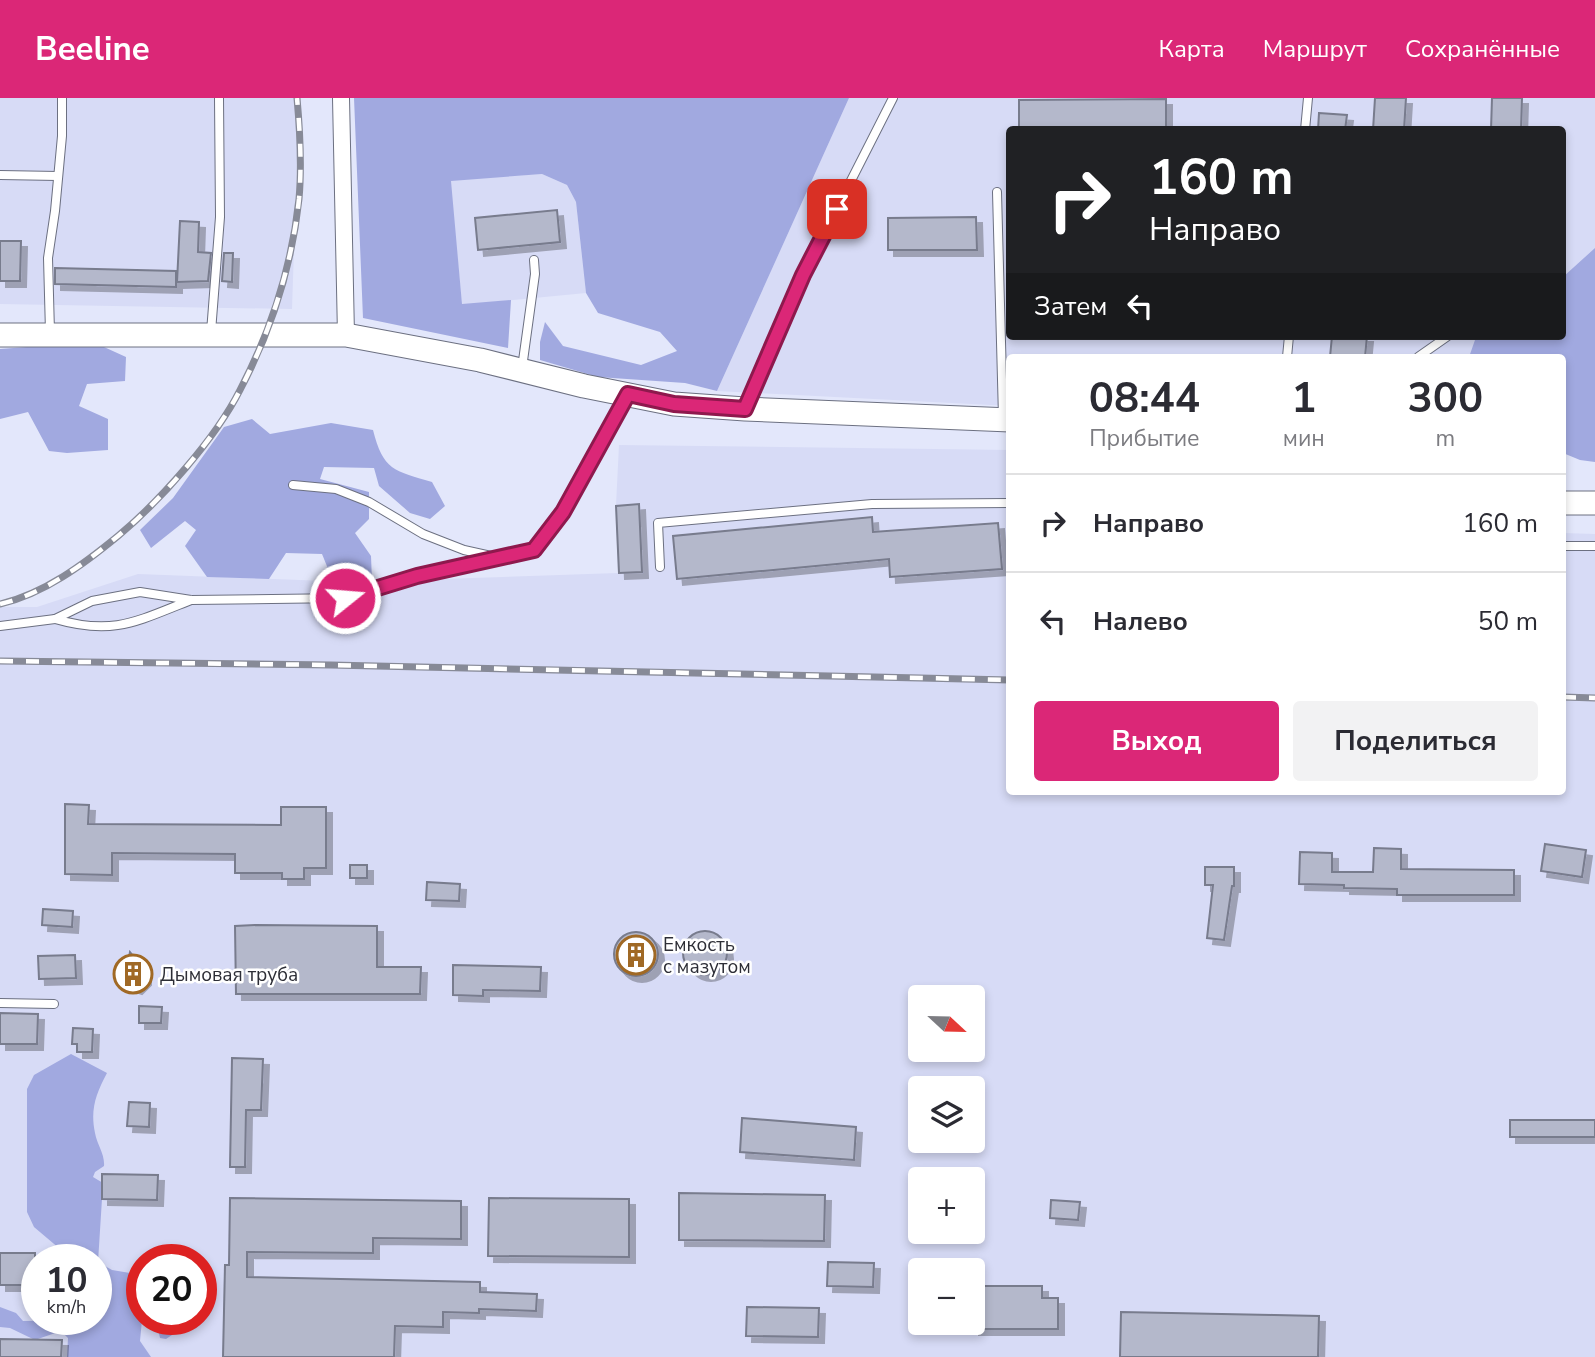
<!DOCTYPE html>
<html lang="ru">
<meta charset="utf-8">
<style>
body{margin:0;font-family:"Nunito Sans",sans-serif;background:#f2f2f3;color:#2b2b33;height:100vh;display:flex;flex-direction:column;font-size:26px;white-space:nowrap}
*{box-sizing:border-box;margin:0}
p{font-size:23px;color:#7c7c81}
.icon{flex:none;width:38px;height:38px;fill:none;stroke:currentColor;stroke-width:2;stroke-linecap:round;stroke-linejoin:round}
.map{position:relative;flex:1;overflow:hidden}
.drawer{position:absolute;left:1006px;top:256px;width:560px;height:441px;display:flex;flex-direction:column;background:#fff;border-radius:7px;box-shadow:0 4px 10px #0003}
.drawer>*{flex:none}
.top-card{position:absolute;left:1006px;top:28px;width:560px;height:214px;border-radius:7px;box-shadow:0 4px 10px #0003;background:#202124;color:#fff;overflow:hidden}
.needle{width:46px;rotate:112deg}
.tools{position:absolute;left:908px;top:887px;display:grid;gap:14px}
.tools a{display:grid;place-items:center;width:77px;height:77px;border-radius:7px;background:#fff;box-shadow:0 4px 10px #0003;font-size:35px}
.speed{position:absolute;left:21px;top:1146px;display:flex;gap:14px;font-size:35px;font-weight:700;text-align:center}
.speed>*{display:grid;place-content:center;width:91px;height:91px;border-radius:50%;background:#fff;box-shadow:0 4px 10px #0003;line-height:1}
.speed small{font-size:18px;font-weight:400}
.speed .limit{border:10px solid #d22;background:#fff;color:#111}
.pin{position:absolute;display:grid;place-items:center;width:60px;height:60px;color:#fff;margin:-30px;border-radius:14px;box-shadow:0 4px 10px #0006}
.me{position:absolute;width:77px;margin:-38px;rotate:73deg;stroke-linejoin:round;filter:drop-shadow(0 0 5px #0008)}
.turn{display:flex;align-items:center;gap:24px;height:147px;padding:0 28px;font-size:32px}
.turn .icon{width:91px;height:91px;stroke-width:2.5}
.turn b{display:block;font-size:49px;line-height:60px}
.then{display:flex;align-items:center;height:66px;padding:0 28px;background:#0003;gap:14px;font-size:26px}
.eta{display:flex;justify-content:space-evenly;align-items:center;height:119px;text-align:center}
.eta b{font-size:42px;font-weight:700;line-height:49px}
.action{display:flex;gap:14px;margin-top:auto;padding:14px 28px}
.action a{flex:1;height:80px;border-radius:7px;background:#db2777;color:#fff;font-size:28px;font-weight:700;line-height:80px;text-align:center}
.action a+a{background:#f2f2f3;color:#2b2b33}
ul{padding:0;list-style:none}
li{display:flex;align-items:center;gap:21px;height:98px;padding:0 28px;border-top:2px solid #e1e1e2}
li div{flex:1}
li b{display:block;font-size:26px}
li em{font-style:normal}
header{display:flex;align-items:center;gap:42px;box-sizing:border-box;height:98px;padding:0 35px;background:#db2777;color:#fff}
header strong{font-size:33px}
nav{display:flex;gap:38px;margin-inline-start:auto;font-size:24px}
.map>svg:first-child{display:block}
.built{fill:#d7dbf6;fill-rule:evenodd}
.forest{fill:#a1a9e0}
.building{fill:#b4b8cb;stroke:#787b8d;stroke-width:2;filter:url(#shadow)}
.lines{fill:none;stroke-linecap:round;stroke-linejoin:round}
.lane-casing{stroke:#6c7081;stroke-width:10}
.street-casing{stroke:#6c7081;stroke-width:18}
.secondary-casing{stroke:#6c7081;stroke-width:25}
.lane{stroke:#fff;stroke-width:8}
.street{stroke:#fff;stroke-width:16}
.secondary{stroke:#fff;stroke-width:23}
.rail-casing{stroke:#878a97;stroke-width:7}
.rail{stroke:#fff;stroke-width:4.5;stroke-dasharray:13;stroke-linecap:butt}
.route-casing{stroke:#8e194d;stroke-width:18}
.route{stroke:#db2777;stroke-width:12}
.labels{text-anchor:middle;stroke-width:5;stroke-linejoin:round;paint-order:stroke}
.poi-label{font-size:19px;fill:#2d2e36;stroke:#fff;text-anchor:start}
</style>
<header>
<strong>Beeline</strong>
<nav><a>Карта</a><a>Маршрут</a><a>Сохранённые</a></nav>
</header>
<div class="map">
<svg width="1595" height="1259" viewBox="0 0 1595 1259">
<defs>
<filter id="shadow"><feDropShadow dx="6" dy="6" stdDeviation="0" flood-color="#0004"/></filter>
</defs>
<rect width="100%" height="100%" fill="#e3e7fb"/>
<!-- built -->
<g class="built">
<path d="M0,0H299L292,211L0,206Z"/>
<path d="M849,0H1595V186L1563,217V32H1010V238H1541L1520,259H1010V308L717,293Z"/>
<path d="M542,76L567,87L576,104L586,195L462,207L450,82Z"/>
<path d="M619,347L1010,352V693H1563V435L1595,436V1259H0V509H37L138,476L352,484L618,475L616,407ZM920,900H973V952H920ZM920,990H973V1043H920ZM920,1082H973V1134H920ZM37,1162H96V1222H37ZM142,1162H201V1222H142ZM920,1172H973V1225H920Z"/>
</g>
<!-- forest -->
<g class="forest">
<path d="M354,0H849L717,293L685,285L598,279L540,262V244L545,224L563,248L641,267L677,253L660,234L598,215L586,195L576,104L567,87L542,76L451,83L462,206L511,202L508,250L363,220Z"/>
<path d="M1595,150V364L1580,362L1563,355V259H1469L1475,242L1481,238H1563V179Z"/>
<path d="M93,244L126,259L125,283L87,286L79,308L108,321V352L67,355L49,353L28,314L0,321V251Z"/>
<path d="M252,321L270,336L331,325L373,332C383,372 394,373 432,384L445,408L430,421L410,415L379,388L374,370L324,369L320,381L369,394V421L355,435L371,458L372,483H333L322,456L286,455L269,481L207,479L185,448L196,432L185,423L151,450L140,432L173,400L224,329Z"/>
<path d="M71,956L107,975C96,996 90,1011 95,1035C97,1047 105,1056 104,1068L95,1074L93,1079L103,1085L98,1164L112,1172L142,1177V1222L140,1243L151,1259H67L68,1240L61,1233L35,1242L10,1230L0,1229V1209L16,1215L23,1223L96,1222V1162H62L60,1151L34,1129L27,1114V991L34,977Z"/>
<path d="M156,1222H178L175,1235L166,1241L160,1240Z"/>
</g>
<!-- building -->
<g class="building">
<path d="M1375,0H1406L1404,32H1373Z"/>
<path d="M1492,0H1522L1521,32H1491Z"/>
<path d="M1166,1V32H1019V2Z"/>
<path d="M1319,15L1347,17L1345,32H1318Z"/>
<path d="M557,112L560,144L478,152L475,120Z"/>
<path d="M976,119L977,152H888V120Z"/>
<path d="M180,123L199,124L198,154L211,155L208,183L177,184Z"/>
<path d="M0,143H21L20,183H0Z"/>
<path d="M224,155H233L232,184L222,183Z"/>
<path d="M55,170L176,173V189L55,186Z"/>
<path d="M1332,238H1367L1365,259H1330Z"/>
<path d="M639,406L642,474L619,475L616,408Z"/>
<path d="M872,419L873,434L998,425L1002,471L890,479L889,461L677,481L673,438Z"/>
<path d="M65,706L89,707L88,726L281,727V709H326V770H304V781H282V775H235V756L112,755V777L65,776Z"/>
<path d="M1545,746L1586,752L1582,779L1541,773Z"/>
<path d="M1374,750L1401,751V771L1514,772V797H1397V791L1344,790V787L1299,786L1300,754L1332,755V774H1373Z"/>
<rect x="350" y="767" width="17" height="13"/>
<path d="M1205,769H1234V788H1232L1224,842L1207,840L1213,787H1205Z"/>
<path d="M427,784L460,786L459,803L426,802Z"/>
<path d="M43,811L73,813L72,829L42,827Z"/>
<path d="M255,827L377,828V869H421L420,896H236L235,828Z"/>
<circle cx="705" cy="855" r="22"/>
<circle cx="636" cy="856" r="22"/>
<path d="M130,854L145,873V881L136,890L124,886L120,879L121,870L128,864Z"/>
<path d="M75,857L76,880L39,881L38,858Z"/>
<path d="M453,867L541,869L540,893L483,892V898L453,897Z"/>
<path d="M139,908L162,909L161,925H139Z"/>
<path d="M0,915L38,916L37,946H0Z"/>
<path d="M73,930L93,931L92,954H77V946H72Z"/>
<path d="M232,960L263,961L261,1012H246L245,1069H230Z"/>
<path d="M129,1004L150,1005L149,1029L127,1028Z"/>
<path d="M742,1020L856,1029L854,1062L740,1054Z"/>
<rect x="1510" y="1022" width="85" height="17"/>
<path d="M102,1076L158,1077L157,1102L102,1101Z"/>
<path d="M679,1095L825,1097L824,1143L679,1142Z"/>
<path d="M230,1100L461,1103V1141L373,1140V1155L247,1154V1179L480,1184V1194L537,1196L536,1213L479,1211V1215L443,1214V1229L395,1228L394,1259H223L225,1167H229Z"/>
<path d="M489,1100L629,1101V1159L488,1158Z"/>
<path d="M1051,1102L1080,1104L1078,1122L1050,1120Z"/>
<rect x="0" y="1155" width="35" height="32"/>
<path d="M828,1164L874,1165L873,1189L827,1188Z"/>
<path d="M973,1188H1042V1200H1058V1231H973Z"/>
<path d="M747,1209L819,1210L818,1239L746,1238Z"/>
<path d="M1121,1214L1319,1218L1318,1259H1120Z"/>
<path d="M0,1241L62,1242L61,1259H0Z"/>
</g>
<g class="lines">
<defs>
<g id="lane">
<path d="M1305,32L1308,0"/>
<path d="M0,77L58,78"/>
<path d="M997,94L1003,319"/>
<path d="M50,234L48,160L55,113L62,38V0"/>
<path d="M211,234L220,119L219,0"/>
<path d="M1287,259L1289,238"/>
<path d="M1418,259L1448,238"/>
<path d="M522,270L535,176L534,162"/>
<path d="M747,307L803,177L893,0"/>
<path d="M293,387L336,391L369,404L423,436L464,452L500,460L534,452L563,414L627,299"/>
<path d="M1563,448H1595"/>
<path d="M660,469L658,425L872,406L1010,405"/>
<path d="M191,502C137,523 114,538 55,521L92,503L140,494L191,502L345,500L417,478L500,460"/>
<path d="M0,528L55,521"/>
<path d="M0,905L54,906"/>
</g>
<path id="street" d="M341,0L346,237"/>
<g id="secondary">
<path d="M0,237H346L480,262L584,288L674,306L745,311L1010,322"/>
<path d="M1563,405H1595"/>
</g>
</defs>
<!-- lane casing -->
<use href="#lane" class="lane-casing"/>
<!-- street casing -->
<use href="#street" class="street-casing"/>
<!-- secondary casing -->
<use href="#secondary" class="secondary-casing"/>
<!-- lane -->
<use href="#lane" class="lane"/>
<!-- street -->
<use href="#street" class="street"/>
<!-- secondary -->
<use href="#secondary" class="secondary"/>
<defs>
<g id="rail">
<path d="M0,506C44,496 84,466 118,438C160,403 216,340 240,292C271,233 292,167 299,101C302,67 300,33 297,0"/>
<path d="M0,563L331,567L1010,582"/>
<path d="M1563,599L1595,600"/>
</g>
</defs>
<!-- rail casing -->
<use href="#rail" class="rail-casing"/>
<!-- rail -->
<use href="#rail" class="rail"/>
</g>
<g class="lines">
<defs>
<path id="route" d="M345,500L417,478L534,452L563,414L628,296L674,306L745,311L803,177L837,111"/>
</defs>
<!-- route casing -->
<use href="#route" class="route-casing"/>
<!-- route -->
<use href="#route" class="route"/>
</g>
<!-- icons -->
<defs>
<symbol id="building-ring" viewBox="-11 -11 22 22"><circle r="9.5" fill="#fff" stroke="#a06925" stroke-width="1.5"/><path d="M-4-6H4V6H1V3H-1V6H-4ZM-2.5-4.3h1.7v1.8h-1.7ZM.8-4.3h1.7v1.8H.8ZM-2.5-1h1.7V.8h-1.7ZM.8-1h1.7V.8H.8Z" fill="#a06925"/></symbol>
</defs>
<g fill-rule="evenodd">
<use href="#building-ring" x="614" y="835" width="44" height="44"/>
<use href="#building-ring" x="111" y="854" width="44" height="44"/>
</g>
<g class="labels">
<!-- poi labels -->
<g class="poi-label">
<text x="663" y="853">Емкость<tspan x="663" dy="22">с мазутом</tspan></text>
<text x="160" y="883">Дымовая труба</text>
</g>
</g>
</svg>
<div class="tools">
<a><svg class="needle" viewBox="-14 -14 28 28"><path d="M0-13l5 13h-10z" fill="#e53935"/><path d="M0 13l5-13h-10z" fill="#7c7c81"/></svg></a>
<a><svg class="icon" aria-label="layers" viewBox="0 0 24 24"><path d="M12 4l9 5-9 5-9-5zM3 14l9 5 9-5"/></svg></a>
<a>+</a>
<a>−</a>
</div>
<div class="speed"><div>10<small>km/h</small></div><div class="limit">20</div></div>
<div class="pin" style="left:837px;top:111px;background:#d93025"><svg class="icon" aria-label="arrive" viewBox="0 0 24 24"><path d="M6 21V4h12l-3 4 3 4H6"/></svg></div>
<svg class="me" style="left:345px;top:500px" viewBox="-20 -20 40 40"><circle r="17" fill="#db2777" stroke="#fff" stroke-width="3"/><path d="M0-11L8 9 0 5-8 9z" fill="#fff"/></svg>
<div class="top-card">
<div class="turn"><svg class="icon" aria-label="right" viewBox="0 0 24 24"><path d="M7 20v-9h11M14 6l5 5-5 5"/></svg><div><b>160 m</b>Направо</div></div>
<div class="then">Затем<svg class="icon" aria-label="left" viewBox="0 0 24 24"><path d="M17 20v-9H6M10 6l-5 5 5 5"/></svg></div>
</div>
<section class="drawer">
<div class="eta">
<div><b>08:44</b><p>Прибытие</p></div>
<div><b>1</b><p>мин</p></div>
<div><b>300</b><p>m</p></div>
</div>
<ul>
<li><svg class="icon" aria-label="right" viewBox="0 0 24 24"><path d="M7 20v-9h11M14 6l5 5-5 5"/></svg><div><b>Направо</b></div><em>160 m</em></li>
<li><svg class="icon" aria-label="left" viewBox="0 0 24 24"><path d="M17 20v-9H6M10 6l-5 5 5 5"/></svg><div><b>Налево</b></div><em>50 m</em></li>
</ul>
<div class="action"><a>Выход</a><a>Поделиться</a></div>
</section>
</div>
